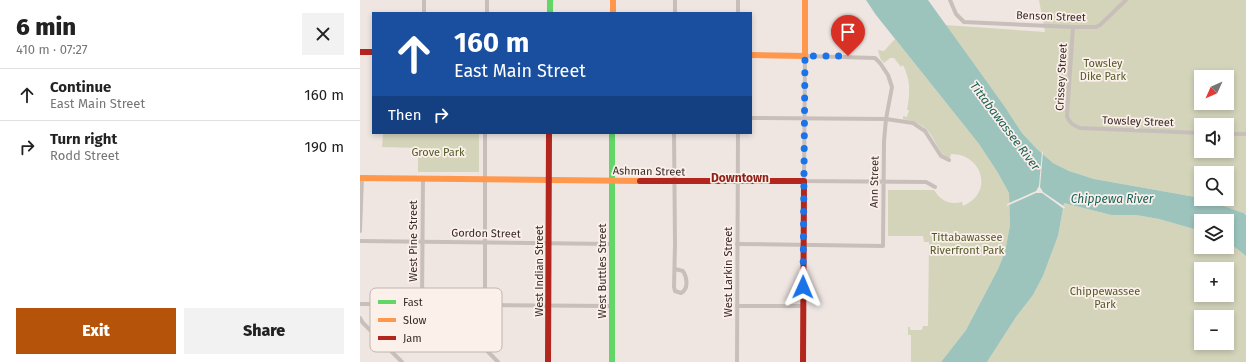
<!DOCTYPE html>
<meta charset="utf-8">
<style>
body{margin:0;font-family:"Fira Sans",sans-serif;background:#f2f2f2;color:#222;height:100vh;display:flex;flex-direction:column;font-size:15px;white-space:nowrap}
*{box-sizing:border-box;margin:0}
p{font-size:13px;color:#767676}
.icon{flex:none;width:22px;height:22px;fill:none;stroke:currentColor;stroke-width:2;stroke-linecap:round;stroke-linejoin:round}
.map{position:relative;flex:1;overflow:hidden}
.panel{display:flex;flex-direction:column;background:#fff;width:360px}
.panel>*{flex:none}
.banner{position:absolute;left:12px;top:12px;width:380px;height:122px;border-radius:0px;box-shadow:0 2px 6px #0003;background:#1a4fa0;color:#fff;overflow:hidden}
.needle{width:26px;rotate:225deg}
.tools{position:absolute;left:834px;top:70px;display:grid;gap:8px}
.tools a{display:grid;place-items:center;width:40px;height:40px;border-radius:0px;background:#fff;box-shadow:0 2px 6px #0003;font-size:20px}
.pin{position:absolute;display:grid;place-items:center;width:34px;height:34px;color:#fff;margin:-41px -17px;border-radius:50% 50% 50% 0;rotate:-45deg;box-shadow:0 0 4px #0007}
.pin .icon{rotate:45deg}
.me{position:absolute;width:44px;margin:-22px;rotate:1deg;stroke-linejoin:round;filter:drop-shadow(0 0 3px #0008)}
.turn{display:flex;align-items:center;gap:14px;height:84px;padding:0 16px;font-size:18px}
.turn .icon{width:52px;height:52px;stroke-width:2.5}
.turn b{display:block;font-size:28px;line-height:34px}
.then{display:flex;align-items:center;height:38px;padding:0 16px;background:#0003;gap:8px;font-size:15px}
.round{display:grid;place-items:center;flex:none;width:42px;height:42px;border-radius:0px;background:#f2f2f2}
.head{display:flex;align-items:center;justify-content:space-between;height:68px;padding:0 16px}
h1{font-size:24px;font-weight:800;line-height:30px}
.button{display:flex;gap:8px;margin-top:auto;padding:8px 16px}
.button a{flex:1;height:46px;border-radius:0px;background:#b45309;color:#fff;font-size:16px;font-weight:800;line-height:46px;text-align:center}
.button a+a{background:#f2f2f2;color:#222}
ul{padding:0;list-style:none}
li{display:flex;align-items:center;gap:12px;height:52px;padding:0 16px;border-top:1px solid #e0e0e0}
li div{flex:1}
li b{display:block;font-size:15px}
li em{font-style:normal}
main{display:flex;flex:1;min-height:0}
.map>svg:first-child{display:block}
.green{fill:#d4d4bb;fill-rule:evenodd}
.water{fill:#9cc4bd}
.pier{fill:#efe6e2}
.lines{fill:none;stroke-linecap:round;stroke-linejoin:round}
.street{stroke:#c8bfbb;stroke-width:4}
.fast{stroke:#63d668;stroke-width:6}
.slow{stroke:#ff974d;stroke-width:6}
.jam{stroke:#b3261e;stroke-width:6}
.route{stroke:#1a73e8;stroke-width:7;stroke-dasharray:0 12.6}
.labels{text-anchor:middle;stroke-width:3.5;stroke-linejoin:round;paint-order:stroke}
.street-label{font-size:11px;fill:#3a2b28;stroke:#fcf0ea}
.park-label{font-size:11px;fill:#515b29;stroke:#fcf0ea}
.water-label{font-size:12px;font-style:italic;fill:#196059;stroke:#fcf0ea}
.neighbourhood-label{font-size:12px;font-weight:bold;fill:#912119;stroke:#fcf0ea}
.key{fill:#fcf0ea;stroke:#c2b5b0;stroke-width:1}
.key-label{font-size:11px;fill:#3a2b28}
</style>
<main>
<section class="panel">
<div class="head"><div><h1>6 min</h1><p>410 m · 07:27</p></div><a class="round"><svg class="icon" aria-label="close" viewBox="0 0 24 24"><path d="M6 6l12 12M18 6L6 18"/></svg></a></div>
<ul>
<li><svg class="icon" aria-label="ahead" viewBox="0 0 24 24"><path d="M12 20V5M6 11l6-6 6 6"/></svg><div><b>Continue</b><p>East Main Street</p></div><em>160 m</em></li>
<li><svg class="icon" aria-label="right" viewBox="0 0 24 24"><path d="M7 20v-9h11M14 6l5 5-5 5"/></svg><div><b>Turn right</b><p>Rodd Street</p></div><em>190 m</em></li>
</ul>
<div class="button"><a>Exit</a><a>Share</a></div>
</section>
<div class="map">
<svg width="886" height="362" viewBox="0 0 886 362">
<rect width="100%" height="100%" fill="#efe6e2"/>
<!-- green -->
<g class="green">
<path d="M679,0H886V215L844,199H867V173H841V198L734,179L709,171L693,163L677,149L662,133L645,107L585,25L685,32ZM841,77H867V103H841ZM841,125H867V151H841Z"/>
<path d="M535,39L619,144L638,173L649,193L650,225L645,252L638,269L606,330L581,362H551V335H548V327H550V330H562L563,326H568L569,242H564L563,236H528V190H574C581,201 590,205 602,202L603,206C634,193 623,154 591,154L590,158H585C570,137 572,124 543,119V116L547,117L549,110H547C550,93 551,81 543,65L541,67L534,58H530L524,63L520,58L518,50L524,51Z"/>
<path d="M23,133H119V172H58V148L22,147Z"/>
<path d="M704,203L751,215H776L799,219L841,231V247H867V241L886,256V362H627L656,317L673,295L683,276L698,236ZM841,269H867V295H841ZM841,317H867V343H841Z"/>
</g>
<!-- water -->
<path class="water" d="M506,0H568L645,107L662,133L677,149L693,163L709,171L734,179L841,198L883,213L886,215V256L867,241V221H841V231L799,219L776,215H751L704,203L698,236L683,276L673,295L656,317L627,362H581L606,330L638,269L645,252L650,225L649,193L638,173L619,144L516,15Z"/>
<!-- pier -->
<path class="pier" d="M682,151L683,152L680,187L683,192L705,207L704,209L682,193H676L647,206V204L676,191L679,186Z"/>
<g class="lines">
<!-- street -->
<g class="street">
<path d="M64,0V13"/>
<path d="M315,0V13"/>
<path d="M590,0L596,14L604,22L713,27H736L740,25L766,0"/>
<path d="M127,13V0"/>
<path d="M378,13V0"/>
<path d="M713,27L707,116C709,123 713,125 720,128L841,133"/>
<path d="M391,118L526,119L553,123L565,131L581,156L589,160"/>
<path d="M314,133L315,244L314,287L315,291L321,293C329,289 327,277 323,271L315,269"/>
<path d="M867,134H886"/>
<path d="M0,231L2,178"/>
<path d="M0,241L252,244"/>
<path d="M377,244L523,246L524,141L526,119L532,87L528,75L520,63L515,58L445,56L444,181L566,182L575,187"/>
<path d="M0,304L252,306"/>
<path d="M62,304L63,178"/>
<path d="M83,304L87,310L138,362"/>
<path d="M125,305V133"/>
<path d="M377,306H443"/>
<path d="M0,318L3,323L42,362"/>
<path d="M377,362L378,133"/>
</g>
<!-- fast -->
<g class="fast">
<path d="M190,0V13"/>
<path d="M252,133V362"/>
</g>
<!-- slow -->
<g class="slow">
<path d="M253,0V13"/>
<path d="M391,55L445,56V0"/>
<path d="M0,178L280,181"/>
</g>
<!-- jam -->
<g class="jam">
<path d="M0,52H13"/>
<path d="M280,181H444L443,362"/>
<path d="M188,362L189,133"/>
</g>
</g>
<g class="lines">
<!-- route -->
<path class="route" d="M443,287L445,56H488"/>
</g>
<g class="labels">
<!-- street labels -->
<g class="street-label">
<text transform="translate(691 16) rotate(2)" y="4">Benson Street</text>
<text transform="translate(701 77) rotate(-87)" y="4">Crissey Street</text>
<text transform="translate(778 121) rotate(2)" y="4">Towsley Street</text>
<text transform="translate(289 171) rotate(1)" y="4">Ashman Street</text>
<text transform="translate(514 182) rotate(-89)" y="4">Ann Street</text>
<text transform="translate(126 233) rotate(1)" y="4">Gordon Street</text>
<text transform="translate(53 241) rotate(-90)" y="4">West Pine Street</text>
<text transform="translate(179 271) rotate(-90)" y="4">West Indian Street</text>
<text transform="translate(242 271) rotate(-90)" y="4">West Buttles Street</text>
<text transform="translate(368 272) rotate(-90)" y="4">West Larkin Street</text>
</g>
<!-- park labels -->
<g class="park-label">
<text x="743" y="67">Towsley<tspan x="743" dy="13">Dike Park</tspan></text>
<text x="78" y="156">Grove Park</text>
<text x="607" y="241">Tittabawassee<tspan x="607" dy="13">Riverfront Park</tspan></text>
<text x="745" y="295">Chippewassee<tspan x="745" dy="13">Park</tspan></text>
</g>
<!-- water labels -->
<g class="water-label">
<text transform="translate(645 126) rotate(53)" y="4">Tittabawassee River</text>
<text x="752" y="203">Chippewa River</text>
</g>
<!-- neighbourhood labels -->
<g class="neighbourhood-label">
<text x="380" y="182">Downtown</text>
</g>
</g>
<!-- legend -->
<rect x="10" y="288" width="132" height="64" rx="6" class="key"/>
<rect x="18" y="300" width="18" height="4" fill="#63d668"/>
<rect x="18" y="318" width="18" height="4" fill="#ff974d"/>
<rect x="18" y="336" width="18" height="4" fill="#b3261e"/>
<g class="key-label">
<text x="43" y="306">Fast</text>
<text x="43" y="324">Slow</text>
<text x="43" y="342">Jam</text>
</g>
</svg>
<div class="tools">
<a><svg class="needle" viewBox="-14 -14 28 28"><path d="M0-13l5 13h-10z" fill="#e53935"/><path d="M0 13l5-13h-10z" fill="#767676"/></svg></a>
<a><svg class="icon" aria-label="sound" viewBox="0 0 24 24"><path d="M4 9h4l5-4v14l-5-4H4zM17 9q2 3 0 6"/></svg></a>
<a><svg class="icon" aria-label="search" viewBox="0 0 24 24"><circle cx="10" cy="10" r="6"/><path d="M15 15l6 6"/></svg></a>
<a><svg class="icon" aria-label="layers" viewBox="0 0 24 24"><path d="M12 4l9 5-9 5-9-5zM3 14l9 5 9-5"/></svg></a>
<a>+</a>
<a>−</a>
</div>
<div class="pin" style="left:488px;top:56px;background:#d93025"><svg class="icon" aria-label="arrive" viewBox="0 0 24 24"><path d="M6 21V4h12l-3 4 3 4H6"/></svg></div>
<svg class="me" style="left:443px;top:287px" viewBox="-20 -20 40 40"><path d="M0-17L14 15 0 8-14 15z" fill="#1a73e8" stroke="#fff" stroke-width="4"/></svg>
<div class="banner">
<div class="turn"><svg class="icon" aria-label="ahead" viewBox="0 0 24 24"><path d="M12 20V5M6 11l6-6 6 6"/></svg><div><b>160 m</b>East Main Street</div></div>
<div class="then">Then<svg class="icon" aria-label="right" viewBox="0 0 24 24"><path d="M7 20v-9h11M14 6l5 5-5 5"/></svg></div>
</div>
</div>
</main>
